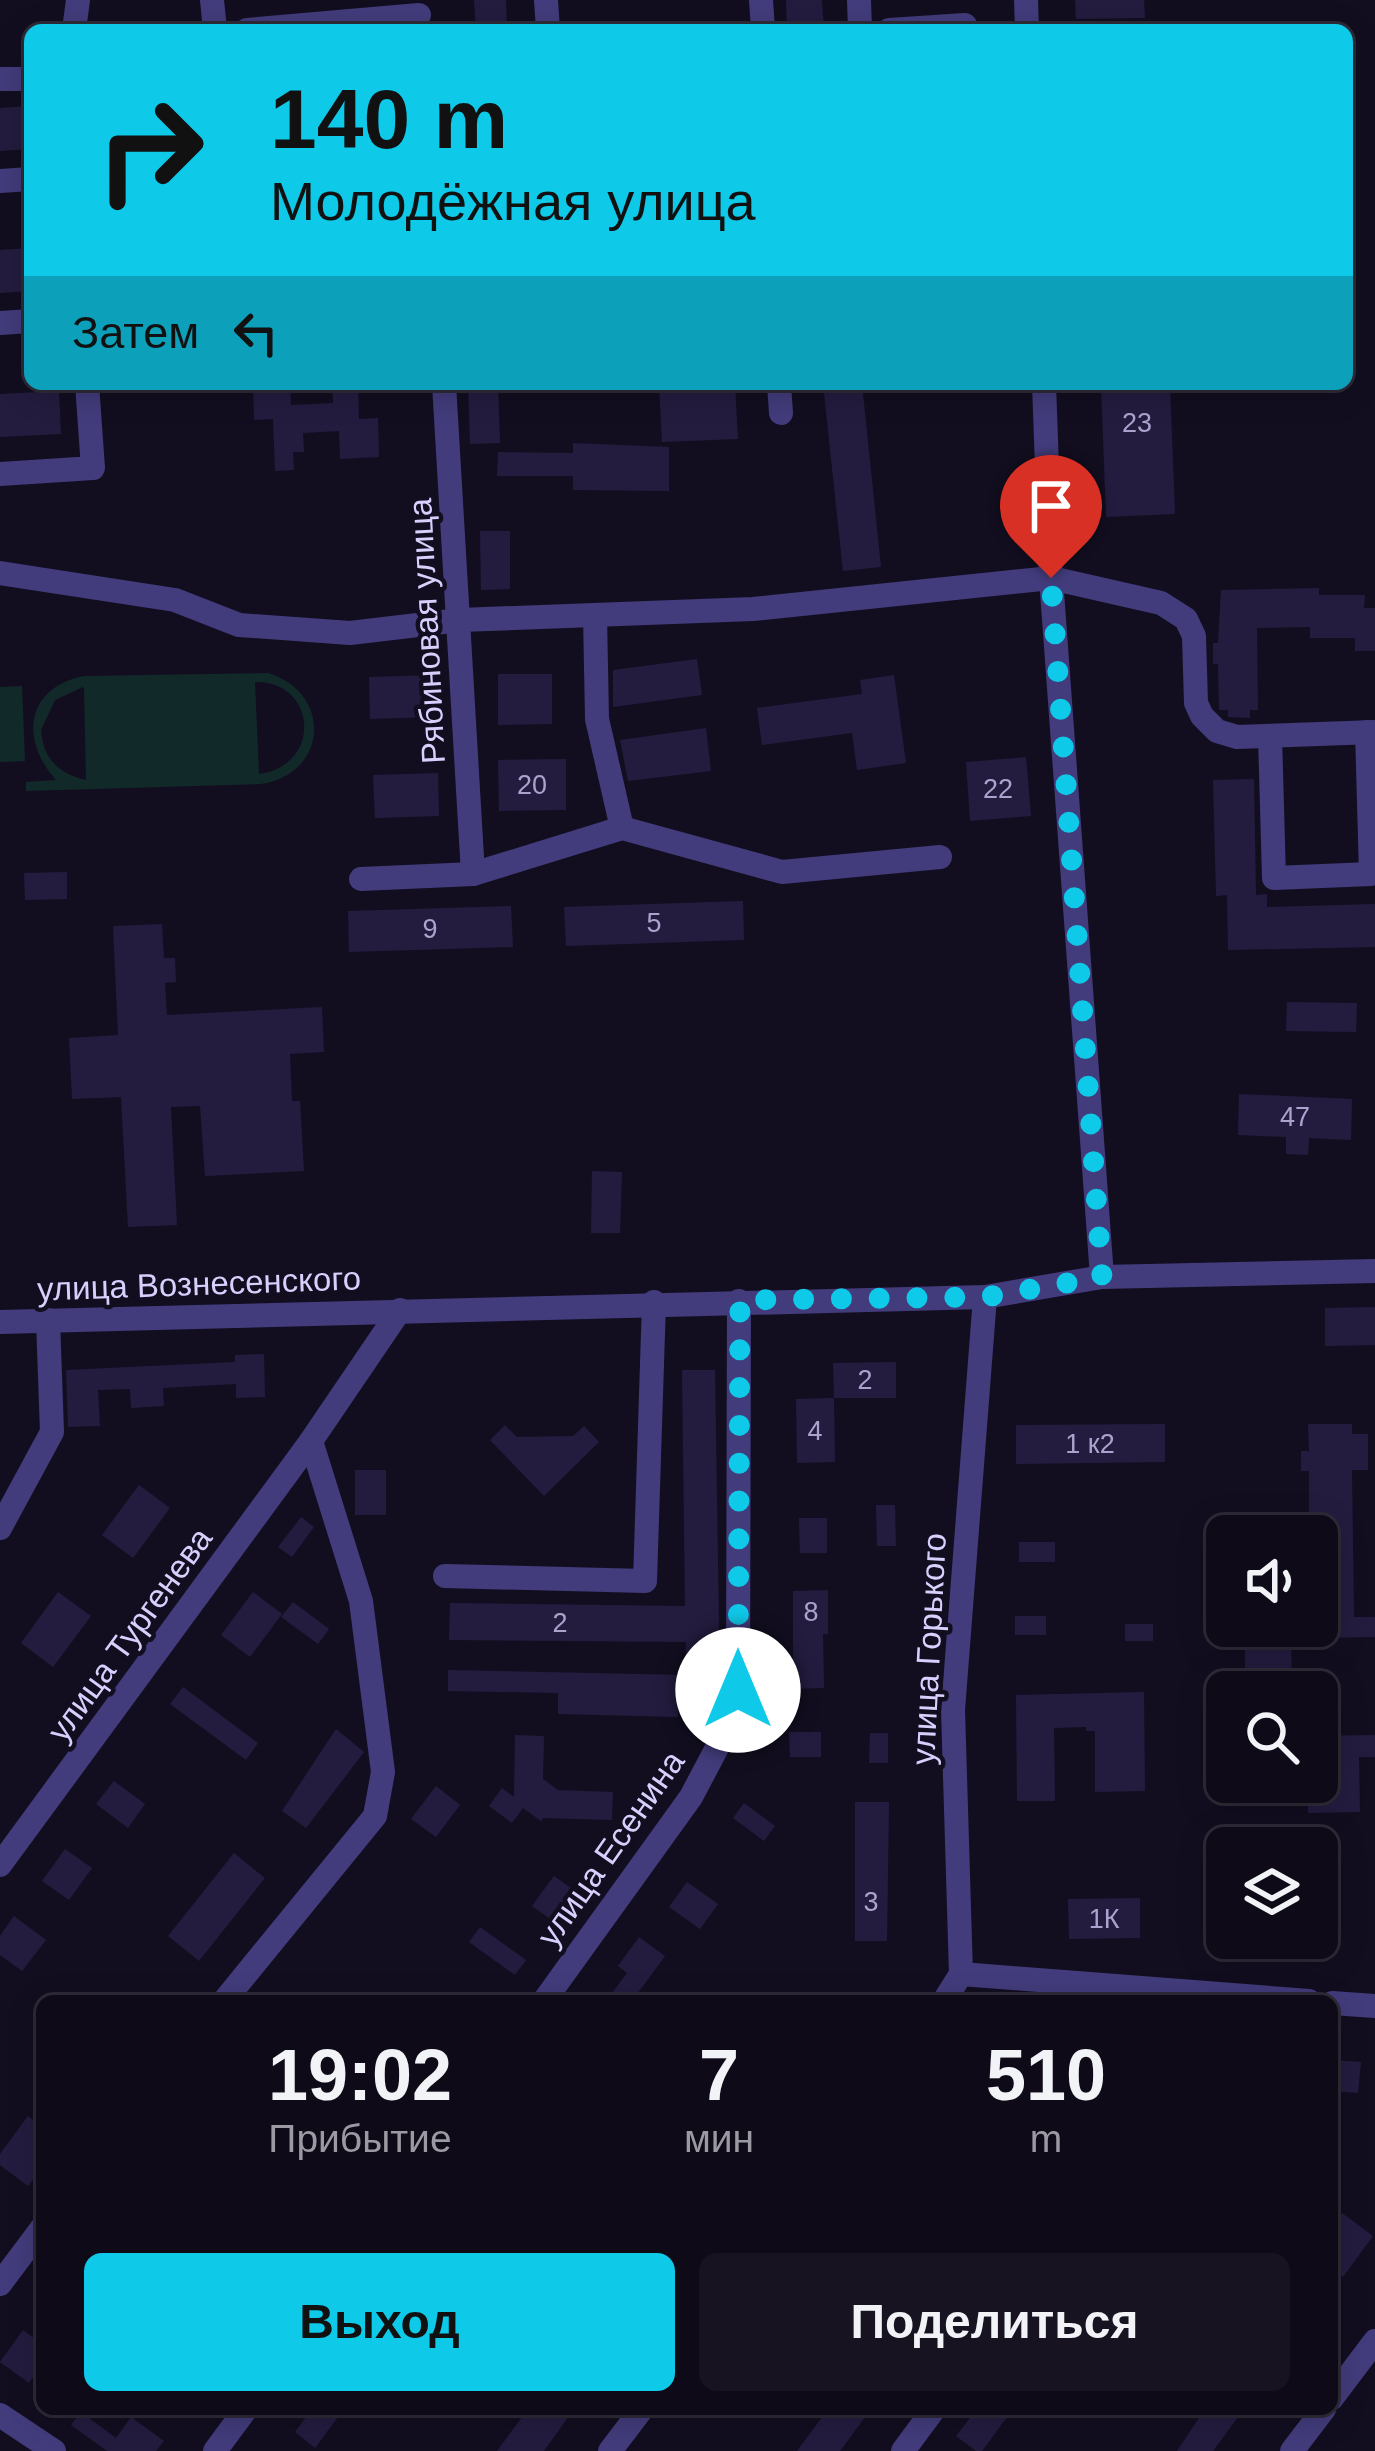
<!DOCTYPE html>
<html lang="ru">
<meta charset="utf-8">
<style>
body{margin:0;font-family:Helvetica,sans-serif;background:#171321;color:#f1f3f6;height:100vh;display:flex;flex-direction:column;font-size:45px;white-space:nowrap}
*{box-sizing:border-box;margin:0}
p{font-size:39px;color:#9b9aa2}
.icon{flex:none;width:66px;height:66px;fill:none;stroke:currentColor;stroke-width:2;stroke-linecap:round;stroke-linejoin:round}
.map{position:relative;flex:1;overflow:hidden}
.sheet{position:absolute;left:36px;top:1995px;width:1302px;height:420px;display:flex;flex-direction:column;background:#0e0a18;border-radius:18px;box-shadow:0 6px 30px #0003,0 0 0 3px #2e2b37}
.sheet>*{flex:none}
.banner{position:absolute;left:24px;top:24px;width:1329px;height:366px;border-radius:18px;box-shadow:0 6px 30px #0003,0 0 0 3px #2e2b37;background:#0fc9e9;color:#111;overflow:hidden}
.controls{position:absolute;left:1206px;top:1515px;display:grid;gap:24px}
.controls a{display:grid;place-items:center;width:132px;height:132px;border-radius:18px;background:#0e0a18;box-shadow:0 6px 30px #0003,0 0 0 3px #2e2b37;font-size:60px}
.pin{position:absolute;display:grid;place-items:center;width:102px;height:102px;color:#fff;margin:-123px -51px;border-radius:50% 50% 50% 0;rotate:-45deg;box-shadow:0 0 12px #0007}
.pin .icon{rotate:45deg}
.me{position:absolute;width:132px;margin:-66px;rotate:0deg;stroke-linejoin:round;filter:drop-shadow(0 0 9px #0008)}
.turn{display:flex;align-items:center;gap:42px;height:252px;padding:0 48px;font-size:54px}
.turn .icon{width:156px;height:156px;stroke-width:2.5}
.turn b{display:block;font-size:84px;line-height:102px}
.then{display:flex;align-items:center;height:114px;padding:0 48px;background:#0003;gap:24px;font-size:45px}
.eta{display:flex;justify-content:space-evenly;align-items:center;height:204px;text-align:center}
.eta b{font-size:72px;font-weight:800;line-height:84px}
.button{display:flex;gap:24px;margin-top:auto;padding:24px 48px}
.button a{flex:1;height:138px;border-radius:18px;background:#0fc9e9;color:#111;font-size:48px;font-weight:800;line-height:138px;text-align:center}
.button a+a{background:#171321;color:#f1f3f6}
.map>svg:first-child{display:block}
.green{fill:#122929;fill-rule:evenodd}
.building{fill:#241c3f}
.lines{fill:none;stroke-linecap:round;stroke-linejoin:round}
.minor{stroke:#423c7c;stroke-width:24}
.route{stroke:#0fc9e9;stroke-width:21;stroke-dasharray:0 37.8}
.labels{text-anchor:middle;stroke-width:9;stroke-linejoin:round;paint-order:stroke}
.number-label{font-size:27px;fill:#aaa3cd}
.street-label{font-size:33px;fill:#d7d0fc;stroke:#120e20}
</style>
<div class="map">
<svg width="1375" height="2451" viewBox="0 0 1375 2451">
<rect width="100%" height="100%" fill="#120e20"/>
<!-- green -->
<g class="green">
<path d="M268,673C333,693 328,774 261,784L26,791V782L56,780C20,740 25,688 84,676ZM255,682C318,681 322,766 259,774ZM83,687L84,688L86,780C59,774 43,759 41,730L55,700Z"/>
<path d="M22,686L25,761L0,762V687Z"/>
</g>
<!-- building -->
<g class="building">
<path d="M474,0H506L507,30H476Z"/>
<path d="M786,0H822L824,30H787Z"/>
<path d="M1075,0H1144L1145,18L1076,19Z"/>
<path d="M30,106V149L0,151V108Z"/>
<path d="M30,248V291L0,293V250Z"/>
<path d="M253,384H290L291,405L333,403L332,384H358L359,419L378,418L379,457L340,459L339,431L303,433L304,452H293L294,470L275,471L273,419L254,420Z"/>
<path d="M468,384H498L500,443L470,444Z"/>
<path d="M659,384H735L738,439L662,442Z"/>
<path d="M823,384H862L881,567L843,571Z"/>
<path d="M1101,384H1170L1175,514L1106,517Z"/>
<path d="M59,391L61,434L0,437V394Z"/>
<path d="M573,443L669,447V491L573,490V476H497L498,452L573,453Z"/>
<path d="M480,531H510V589L481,590Z"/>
<path d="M1319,588V595H1365L1364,608H1375V651H1355V638H1310V627L1257,628L1258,710H1250V718L1228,717V710H1219L1218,664H1213V643H1218L1221,590Z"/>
<path d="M697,659L702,695L613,707V670Z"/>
<path d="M498,674H552V724L498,725Z"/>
<path d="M433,675L435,717L370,719L369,677Z"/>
<path d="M894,675L906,763L857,770L852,733L762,745L757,708L862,694L860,680Z"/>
<path d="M706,728L711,771L628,781L620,740Z"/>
<path d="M1026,757L1031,816L970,821L966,762Z"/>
<path d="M566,759V810L499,811L498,760Z"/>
<path d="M438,773L439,816L375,818L373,775Z"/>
<path d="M1254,779L1256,895L1267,894V907L1375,904V947L1228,950L1227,895L1216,896L1213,780Z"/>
<path d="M67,872V899L25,900L24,873Z"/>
<path d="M743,901L744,940L566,946L564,907Z"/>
<path d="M511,906L513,947L349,952L348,911Z"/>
<path d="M162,924L164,958H175L176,982L165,983L167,1015L322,1007L324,1052L290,1054L292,1101H300L304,1171L205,1176L200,1106L171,1107L177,1225L128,1227L121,1097L72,1099L69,1038L118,1035L113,926Z"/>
<path d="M1287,1002L1357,1003L1356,1032L1286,1031Z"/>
<path d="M1239,1094L1352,1099L1351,1140L1309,1138L1308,1155L1286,1154V1137L1238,1135Z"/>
<path d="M592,1171L622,1172L620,1233H591Z"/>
<path d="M1375,1307V1345L1325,1346V1308Z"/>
<path d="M264,1354L265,1397L236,1398V1384L163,1388L164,1406L131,1408L130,1389L98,1390L100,1426L68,1427L66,1370L235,1362V1355Z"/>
<path d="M896,1362V1398H834L833,1363Z"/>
<path d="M682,1370H715L720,1692L717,1701L678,1702V1717L558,1714V1693L448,1691V1670L686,1675V1642L449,1640L450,1603L685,1606Z"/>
<path d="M834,1398L835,1462L797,1463L796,1399Z"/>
<path d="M1165,1424V1462L1016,1464V1425Z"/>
<path d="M1308,1424H1352V1434H1368V1470H1352L1354,1617H1375V1637L1317,1638V1536H1309V1471H1301V1451H1309Z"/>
<path d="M505,1425L517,1437L573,1436L584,1426L599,1442L544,1496L490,1440Z"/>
<rect x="355" y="1470" width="31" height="45"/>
<path d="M139,1485L170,1508L133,1558L102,1535Z"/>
<path d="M876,1505H895L896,1546H877Z"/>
<path d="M301,1517L314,1527L292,1557L278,1547Z"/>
<path d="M799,1518H827V1553H800Z"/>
<rect x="1019" y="1542" width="36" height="20"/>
<path d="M828,1590V1634H823L824,1688L793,1689V1591Z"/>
<path d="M58,1592L91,1616L53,1667L21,1643Z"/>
<path d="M253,1592L282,1614L250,1657L221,1635Z"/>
<path d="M293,1602L329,1629L318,1644L281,1617Z"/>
<rect x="1015" y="1616" width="31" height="19"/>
<rect x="1125" y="1624" width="28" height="17"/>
<path d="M1245,1626H1291L1292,1692H1245Z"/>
<path d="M183,1687L258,1743L246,1760L170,1704Z"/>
<path d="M1144,1692L1145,1791L1095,1792V1731H1086V1727L1054,1728L1055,1801H1017L1016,1695Z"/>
<path d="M336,1729L364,1752L306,1828L282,1811Z"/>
<path d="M789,1732H821V1757H790Z"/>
<path d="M870,1733H888V1763H869Z"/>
<path d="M515,1735L544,1736L543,1779L558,1790L613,1792L612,1820L543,1818L541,1821L523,1808L512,1823L489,1806L502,1788L514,1797Z"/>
<path d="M1375,1735V1757H1359L1360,1812L1308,1813V1782H1317V1736Z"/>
<path d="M114,1781L145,1804L128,1828L96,1804Z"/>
<path d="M436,1786L460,1805L436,1837L411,1819Z"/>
<path d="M855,1802H889L887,1941H855Z"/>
<path d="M744,1803L775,1826L764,1841L733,1818Z"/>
<path d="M65,1849L92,1868L69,1900L42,1881Z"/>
<path d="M234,1853L265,1878L199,1961L168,1936Z"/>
<path d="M554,1876L575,1891L553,1921L532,1906Z"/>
<path d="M687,1882L718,1904L700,1929L669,1907Z"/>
<path d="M1140,1898V1938L1069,1939L1068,1899Z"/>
<path d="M14,1916L46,1940L22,1971L0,1955V1936Z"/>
<path d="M480,1927L526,1960L515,1975L469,1942Z"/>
<path d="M639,1937L665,1956L632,2001H606L627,1973L618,1966Z"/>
<path d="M1332,2060L1361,2062L1358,2093L1332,2091Z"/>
<path d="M28,2116L42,2127V2167L28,2186L0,2165V2154Z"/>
<path d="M1342,2213L1373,2236L1343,2277L1332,2269V2226Z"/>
<path d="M23,2330L42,2344V2365L29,2383L0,2362Z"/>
<path d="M312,2409H344L315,2448L295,2432Z"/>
<path d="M528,2409H560L569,2416L544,2451H497Z"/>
<path d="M828,2409H871L840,2451H797Z"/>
<path d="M977,2409H1013L982,2451H976L956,2436Z"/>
<path d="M1205,2409H1244L1213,2451H1177Z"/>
<path d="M81,2412L116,2438L131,2417L164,2441L156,2451H107L71,2425Z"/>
</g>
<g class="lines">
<!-- minor -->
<g class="minor">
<path d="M212,0L215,30"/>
<path d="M546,0L548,30"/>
<path d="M761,0L763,30"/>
<path d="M859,0L860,30"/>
<path d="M1026,0L1027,30"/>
<path d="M74,30L78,0"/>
<path d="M247,30L419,15"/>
<path d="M889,30L965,25"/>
<path d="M0,79H30"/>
<path d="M0,181L30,179"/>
<path d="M0,323L30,321"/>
<path d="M444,384L473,874"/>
<path d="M779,384L781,413"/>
<path d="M1044,384L1051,578L1102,1277"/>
<path d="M0,474L93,468L87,384"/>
<path d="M0,573L175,600L239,625L350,633L460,620L753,609L1051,578L1161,603L1186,619L1194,636L1196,703L1202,716L1217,731L1237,737L1375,732"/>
<path d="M595,615L597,719L622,828"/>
<path d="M1270,736L1274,878L1371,874L1367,732"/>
<path d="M361,879L473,874L622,828L782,872L940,857"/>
<path d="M0,1322L985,1297L1102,1277L1375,1271"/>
<path d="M0,1528L52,1432L48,1320"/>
<path d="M445,1576L645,1581L654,1302"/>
<path d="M0,1865L311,1441"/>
<path d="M961,1974L1309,2001"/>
<path d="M224,2001L375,1816L383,1772L361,1601L311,1441L400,1310"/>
<path d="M544,2001L691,1797L720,1742L738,1690L739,1301"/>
<path d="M944,2001L961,1974L953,1710L985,1297"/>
<path d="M1332,2003L1375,2006"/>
<path d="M0,2284L42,2228"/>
<path d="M1332,2398L1375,2341"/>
<path d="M0,2415L54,2451"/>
<path d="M215,2451L246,2409"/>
<path d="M610,2451L642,2409"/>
<path d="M903,2451L934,2409"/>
<path d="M1292,2451L1324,2409"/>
</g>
</g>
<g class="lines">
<!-- route -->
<path class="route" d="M738,1690L740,1300L985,1297L1102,1277L1051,578"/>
</g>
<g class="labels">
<!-- number labels -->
<g class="number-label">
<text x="1137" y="432">23</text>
<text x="532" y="794">20</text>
<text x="998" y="798">22</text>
<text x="654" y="932">5</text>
<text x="430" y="938">9</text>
<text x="1295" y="1126">47</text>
<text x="865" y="1389">2</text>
<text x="815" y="1440">4</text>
<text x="1090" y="1453">1 к2</text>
<text x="811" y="1621">8</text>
<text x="560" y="1632">2</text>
<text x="871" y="1911">3</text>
<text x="1104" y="1928">1К</text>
</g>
<!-- street labels -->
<g class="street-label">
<text transform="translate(426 631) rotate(-93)" y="12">Рябиновая улица</text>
<text transform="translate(199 1283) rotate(-2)" y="12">улица Вознесенского</text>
<text transform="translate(129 1634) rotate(-54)" y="12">улица Тургенева</text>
<text transform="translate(928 1649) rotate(-87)" y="12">улица Горького</text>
<text transform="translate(610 1848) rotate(-55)" y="12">улица Есенина</text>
</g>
</g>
</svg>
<div class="controls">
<a><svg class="icon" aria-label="sound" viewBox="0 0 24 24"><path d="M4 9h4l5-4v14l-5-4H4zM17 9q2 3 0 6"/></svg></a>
<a><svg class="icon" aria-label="search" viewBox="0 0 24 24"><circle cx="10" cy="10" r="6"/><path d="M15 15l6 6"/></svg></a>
<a><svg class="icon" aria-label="layers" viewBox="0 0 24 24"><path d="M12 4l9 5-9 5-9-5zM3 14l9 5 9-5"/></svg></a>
</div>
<div class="pin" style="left:1051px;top:578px;background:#d93025"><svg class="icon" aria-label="arrive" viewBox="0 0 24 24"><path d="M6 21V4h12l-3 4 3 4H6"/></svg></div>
<svg class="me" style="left:738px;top:1690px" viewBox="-20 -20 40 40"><circle r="19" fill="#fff"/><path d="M0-13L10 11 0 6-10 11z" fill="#0fc9e9"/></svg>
<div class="banner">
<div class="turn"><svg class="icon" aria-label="right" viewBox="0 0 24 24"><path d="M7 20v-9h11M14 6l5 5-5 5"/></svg><div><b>140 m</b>Молодёжная улица</div></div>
<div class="then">Затем<svg class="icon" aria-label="left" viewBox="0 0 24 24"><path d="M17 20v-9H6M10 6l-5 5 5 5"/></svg></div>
</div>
<section class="sheet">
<div class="eta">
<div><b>19:02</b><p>Прибытие</p></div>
<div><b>7</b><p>мин</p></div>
<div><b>510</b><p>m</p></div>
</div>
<div class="button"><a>Выход</a><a>Поделиться</a></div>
</section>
</div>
